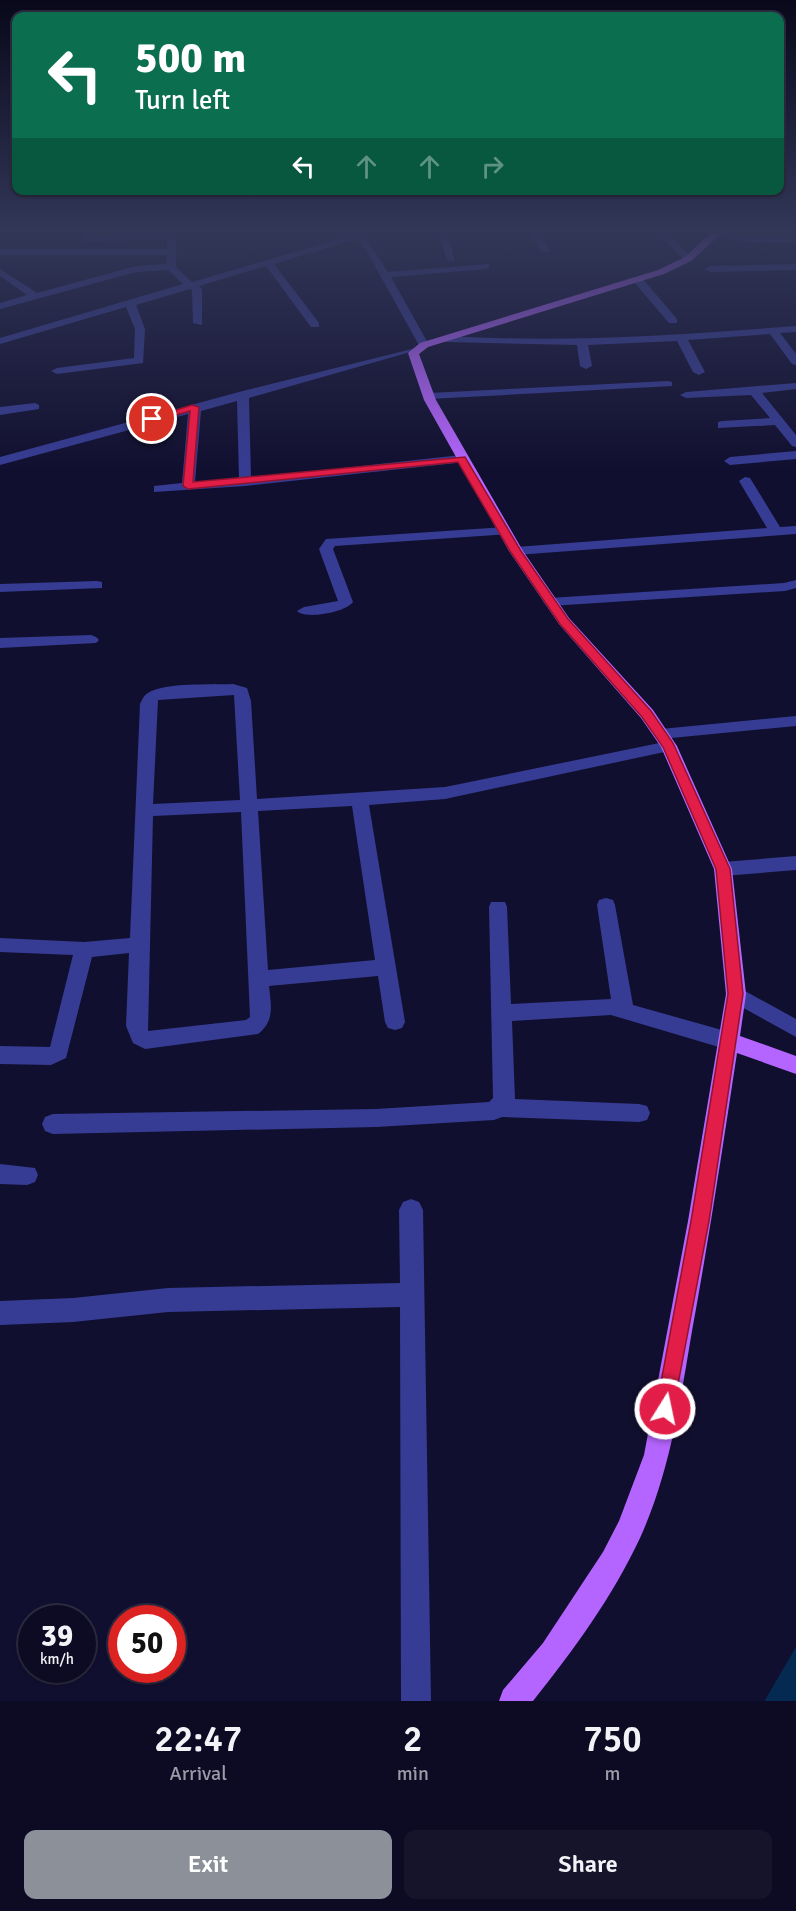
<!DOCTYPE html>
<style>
body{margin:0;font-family:Signika,sans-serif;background:#16142b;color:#f1f3f6;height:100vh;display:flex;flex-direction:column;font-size:22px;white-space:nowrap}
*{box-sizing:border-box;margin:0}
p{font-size:20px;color:#9a9ba6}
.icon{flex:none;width:33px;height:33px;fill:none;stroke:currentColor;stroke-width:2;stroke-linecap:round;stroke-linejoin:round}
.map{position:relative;height:1701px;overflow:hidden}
.panel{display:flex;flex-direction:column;background:#0d0b23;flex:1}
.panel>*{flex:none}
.hud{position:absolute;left:12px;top:12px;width:772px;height:183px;border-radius:12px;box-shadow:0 2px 4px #0004,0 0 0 2px #2d2b41;background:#0b6e4f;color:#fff;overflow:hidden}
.speed{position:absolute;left:18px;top:1605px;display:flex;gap:12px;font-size:30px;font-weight:700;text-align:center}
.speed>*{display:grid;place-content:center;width:78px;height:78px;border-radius:50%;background:#0d0b23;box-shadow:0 2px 4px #0004,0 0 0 2px #2d2b41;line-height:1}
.speed small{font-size:15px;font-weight:400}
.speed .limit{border:9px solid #d22;background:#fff;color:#111}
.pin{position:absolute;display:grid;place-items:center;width:51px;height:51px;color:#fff;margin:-26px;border:3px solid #fff;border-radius:50%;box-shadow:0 2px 6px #0007}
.me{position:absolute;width:66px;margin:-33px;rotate:10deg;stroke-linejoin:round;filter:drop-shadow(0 0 4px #0008)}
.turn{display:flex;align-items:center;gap:21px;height:126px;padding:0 24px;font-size:27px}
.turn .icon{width:78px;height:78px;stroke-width:2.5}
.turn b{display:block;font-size:42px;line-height:51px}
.lanes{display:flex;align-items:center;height:57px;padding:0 24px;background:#0003;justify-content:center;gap:30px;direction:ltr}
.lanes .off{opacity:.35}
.eta{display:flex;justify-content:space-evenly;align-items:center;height:102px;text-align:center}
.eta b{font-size:36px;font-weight:600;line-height:42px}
.button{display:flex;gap:12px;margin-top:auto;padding:12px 24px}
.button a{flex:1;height:69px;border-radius:12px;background:#8c9099;color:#fff;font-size:24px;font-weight:600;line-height:69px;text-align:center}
.button a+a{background:#16142b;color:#f1f3f6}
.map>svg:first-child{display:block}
.water{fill:#052a52}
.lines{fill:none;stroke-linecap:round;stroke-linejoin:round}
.minor{fill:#363c93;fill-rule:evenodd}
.major{fill:#b565ff;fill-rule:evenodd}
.route{fill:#e11d48;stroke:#92132f;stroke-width:1.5}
</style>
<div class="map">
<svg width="796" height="1701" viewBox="0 0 796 1701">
<rect width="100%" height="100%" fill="#110f2f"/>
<!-- water -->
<path class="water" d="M796,1647V1701H765V1700Z"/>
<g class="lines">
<!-- minor -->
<g class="minor">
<path d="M177,233L176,267L192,282L359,233H374L365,237L388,272L489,264V268L486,269L391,277L429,345L428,347L249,398L251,478L461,455L465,456V462L245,486L154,492V486L182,483L188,414L0,465V457L239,392L420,347L366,250L357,239L274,264L319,323V327H311L266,266L199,286L202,289V325L193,323L192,290L190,289L136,305L145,329L143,363L57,374L51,371L57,368L134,358L135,329L126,307L0,344V338L183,284L168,270L136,272L0,309V303L27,295L0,276V269L37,293L136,266L166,264L167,255H0V249H167V238L87,242L82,239L87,236ZM237,401L239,479L195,482L201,411Z"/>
<path d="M438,233H448L455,262L447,260Z"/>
<path d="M530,233H540L550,250L548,252H542Z"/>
<path d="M658,233H668L691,257V261H685Z"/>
<path d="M727,233L746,236H796V242H746L711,234Z"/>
<path d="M796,264V270L710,272L705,269L710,266Z"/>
<path d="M634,278H642L677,319V323H669L634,282Z"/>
<path d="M796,326V332L780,333L796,354V365L792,364L770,334L688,340L705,372L699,375L693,372L677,341L588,345L592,366L586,369L580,366L577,345L446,342L441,339L446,336C565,343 678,335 796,326Z"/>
<path d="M668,381L672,382V386L429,399L423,396L429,393Z"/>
<path d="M796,383V389L762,393L796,435V447L792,446L775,425L718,428V422L722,421L770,418L751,395L686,398L680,395L686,392Z"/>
<path d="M35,403L39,405V409L0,415V407Z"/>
<path d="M796,451V459L730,465L724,461L730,457Z"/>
<path d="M745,477L750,478L780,527L796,526V534L516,555L509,551L516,547L767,528L739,481Z"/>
<path d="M505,527L510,528V534L335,546L333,549L353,602C346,612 306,620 297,611L304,607L338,601L319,549L326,539Z"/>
<path d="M796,580V588L785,591L550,606L543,602L550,598L784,583Z"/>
<path d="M97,581L102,582V588L0,592V584Z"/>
<path d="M91,635L96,637L99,640L96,643L0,648V638Z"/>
<path d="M233,684L247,688L251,701L257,799L445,787L669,741L677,746L669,751L445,799L369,805L405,1022L402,1028L395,1030L388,1028L385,1022L378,976L269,986C271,1005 275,1021 258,1034L145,1049L133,1043L126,1026L129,953L92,957L66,1058L51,1065L0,1064V1046L50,1047L73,955L0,952V938L84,942L130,938L140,704C142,700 144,695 148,693C165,682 212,685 233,684ZM234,695L240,800L153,804L158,700ZM352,806L375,960L268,970L258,811ZM241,812L250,1017L246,1020L148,1031L153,816Z"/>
<path d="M796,716V726L661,739L653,734L661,729Z"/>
<path d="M796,856V870L723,876L717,874L714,869L717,864L723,862Z"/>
<path d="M606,898L613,900L615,905L633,1005L729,1032L736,1035L739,1041L736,1047L729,1050L611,1015L512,1021L515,1099L639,1104L647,1106L650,1113L647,1120L639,1122L502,1117L494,1120L376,1127L53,1134L45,1131L42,1124L45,1117L53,1114L376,1109L489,1102L493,1098L489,907L491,902H505L507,907L511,1004L611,999L597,905L599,900Z"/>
<path d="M736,986L796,1019V1037L729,1000L726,994L729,988Z"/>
<path d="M0,1164L35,1168L38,1175L35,1182L27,1185L0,1184Z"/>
<path d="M411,1199L419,1202L423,1210L431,1701H401L400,1307L168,1312L73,1322L0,1325V1301L73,1298L168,1288L400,1283L399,1210L403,1202Z"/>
</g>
<!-- major -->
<path class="major" d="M711,233H722L691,261L664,274L428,347L419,354L436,400L523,551L569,618L653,710L677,746L732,869L746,994L740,1036L796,1056V1074L737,1053C723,1146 709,1238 692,1331C680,1402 670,1472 640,1538C613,1596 573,1651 533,1701H499L503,1690L543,1643L603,1552L619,1521L644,1455L688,1221L726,994L714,869L661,747L641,718L559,624L509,551L424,400L408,353L420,343L658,270L685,257Z"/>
</g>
<!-- sky -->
<linearGradient id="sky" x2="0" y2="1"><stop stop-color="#09081a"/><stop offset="0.49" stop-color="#323758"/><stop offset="1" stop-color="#323758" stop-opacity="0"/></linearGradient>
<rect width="796" height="471" fill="url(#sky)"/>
<!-- route -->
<path class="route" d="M192,405L199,407L193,482L465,457L521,551L568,619L651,711L673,743L730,869L743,994L709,1221L672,1416L665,1418L658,1416L656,1409L691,1221L728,994L716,869L663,747L642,717L560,624L510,551L458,462L188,489L183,486L190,411L152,422L147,419Z"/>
</svg>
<div class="speed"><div>39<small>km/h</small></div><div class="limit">50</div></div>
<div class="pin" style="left:152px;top:419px;background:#d93025"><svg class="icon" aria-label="arrive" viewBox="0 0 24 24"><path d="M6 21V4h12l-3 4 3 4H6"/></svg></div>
<svg class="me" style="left:665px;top:1409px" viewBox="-20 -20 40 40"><circle r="17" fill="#e11d48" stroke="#fff" stroke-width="3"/><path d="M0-11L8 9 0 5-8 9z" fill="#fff"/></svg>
<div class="hud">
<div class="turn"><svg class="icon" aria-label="left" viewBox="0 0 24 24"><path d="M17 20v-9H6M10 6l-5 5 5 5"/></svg><div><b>500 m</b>Turn left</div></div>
<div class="lanes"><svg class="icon" aria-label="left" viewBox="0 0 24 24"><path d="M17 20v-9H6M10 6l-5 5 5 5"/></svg><svg class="icon off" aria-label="ahead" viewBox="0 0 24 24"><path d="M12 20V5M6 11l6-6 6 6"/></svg><svg class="icon off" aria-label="ahead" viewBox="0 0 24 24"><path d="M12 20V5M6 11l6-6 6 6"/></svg><svg class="icon off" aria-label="right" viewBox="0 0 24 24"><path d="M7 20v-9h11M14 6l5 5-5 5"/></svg></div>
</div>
</div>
<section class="panel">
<div class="eta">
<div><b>22:47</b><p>Arrival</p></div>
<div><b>2</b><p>min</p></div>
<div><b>750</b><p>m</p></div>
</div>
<div class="button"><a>Exit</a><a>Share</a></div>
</section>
